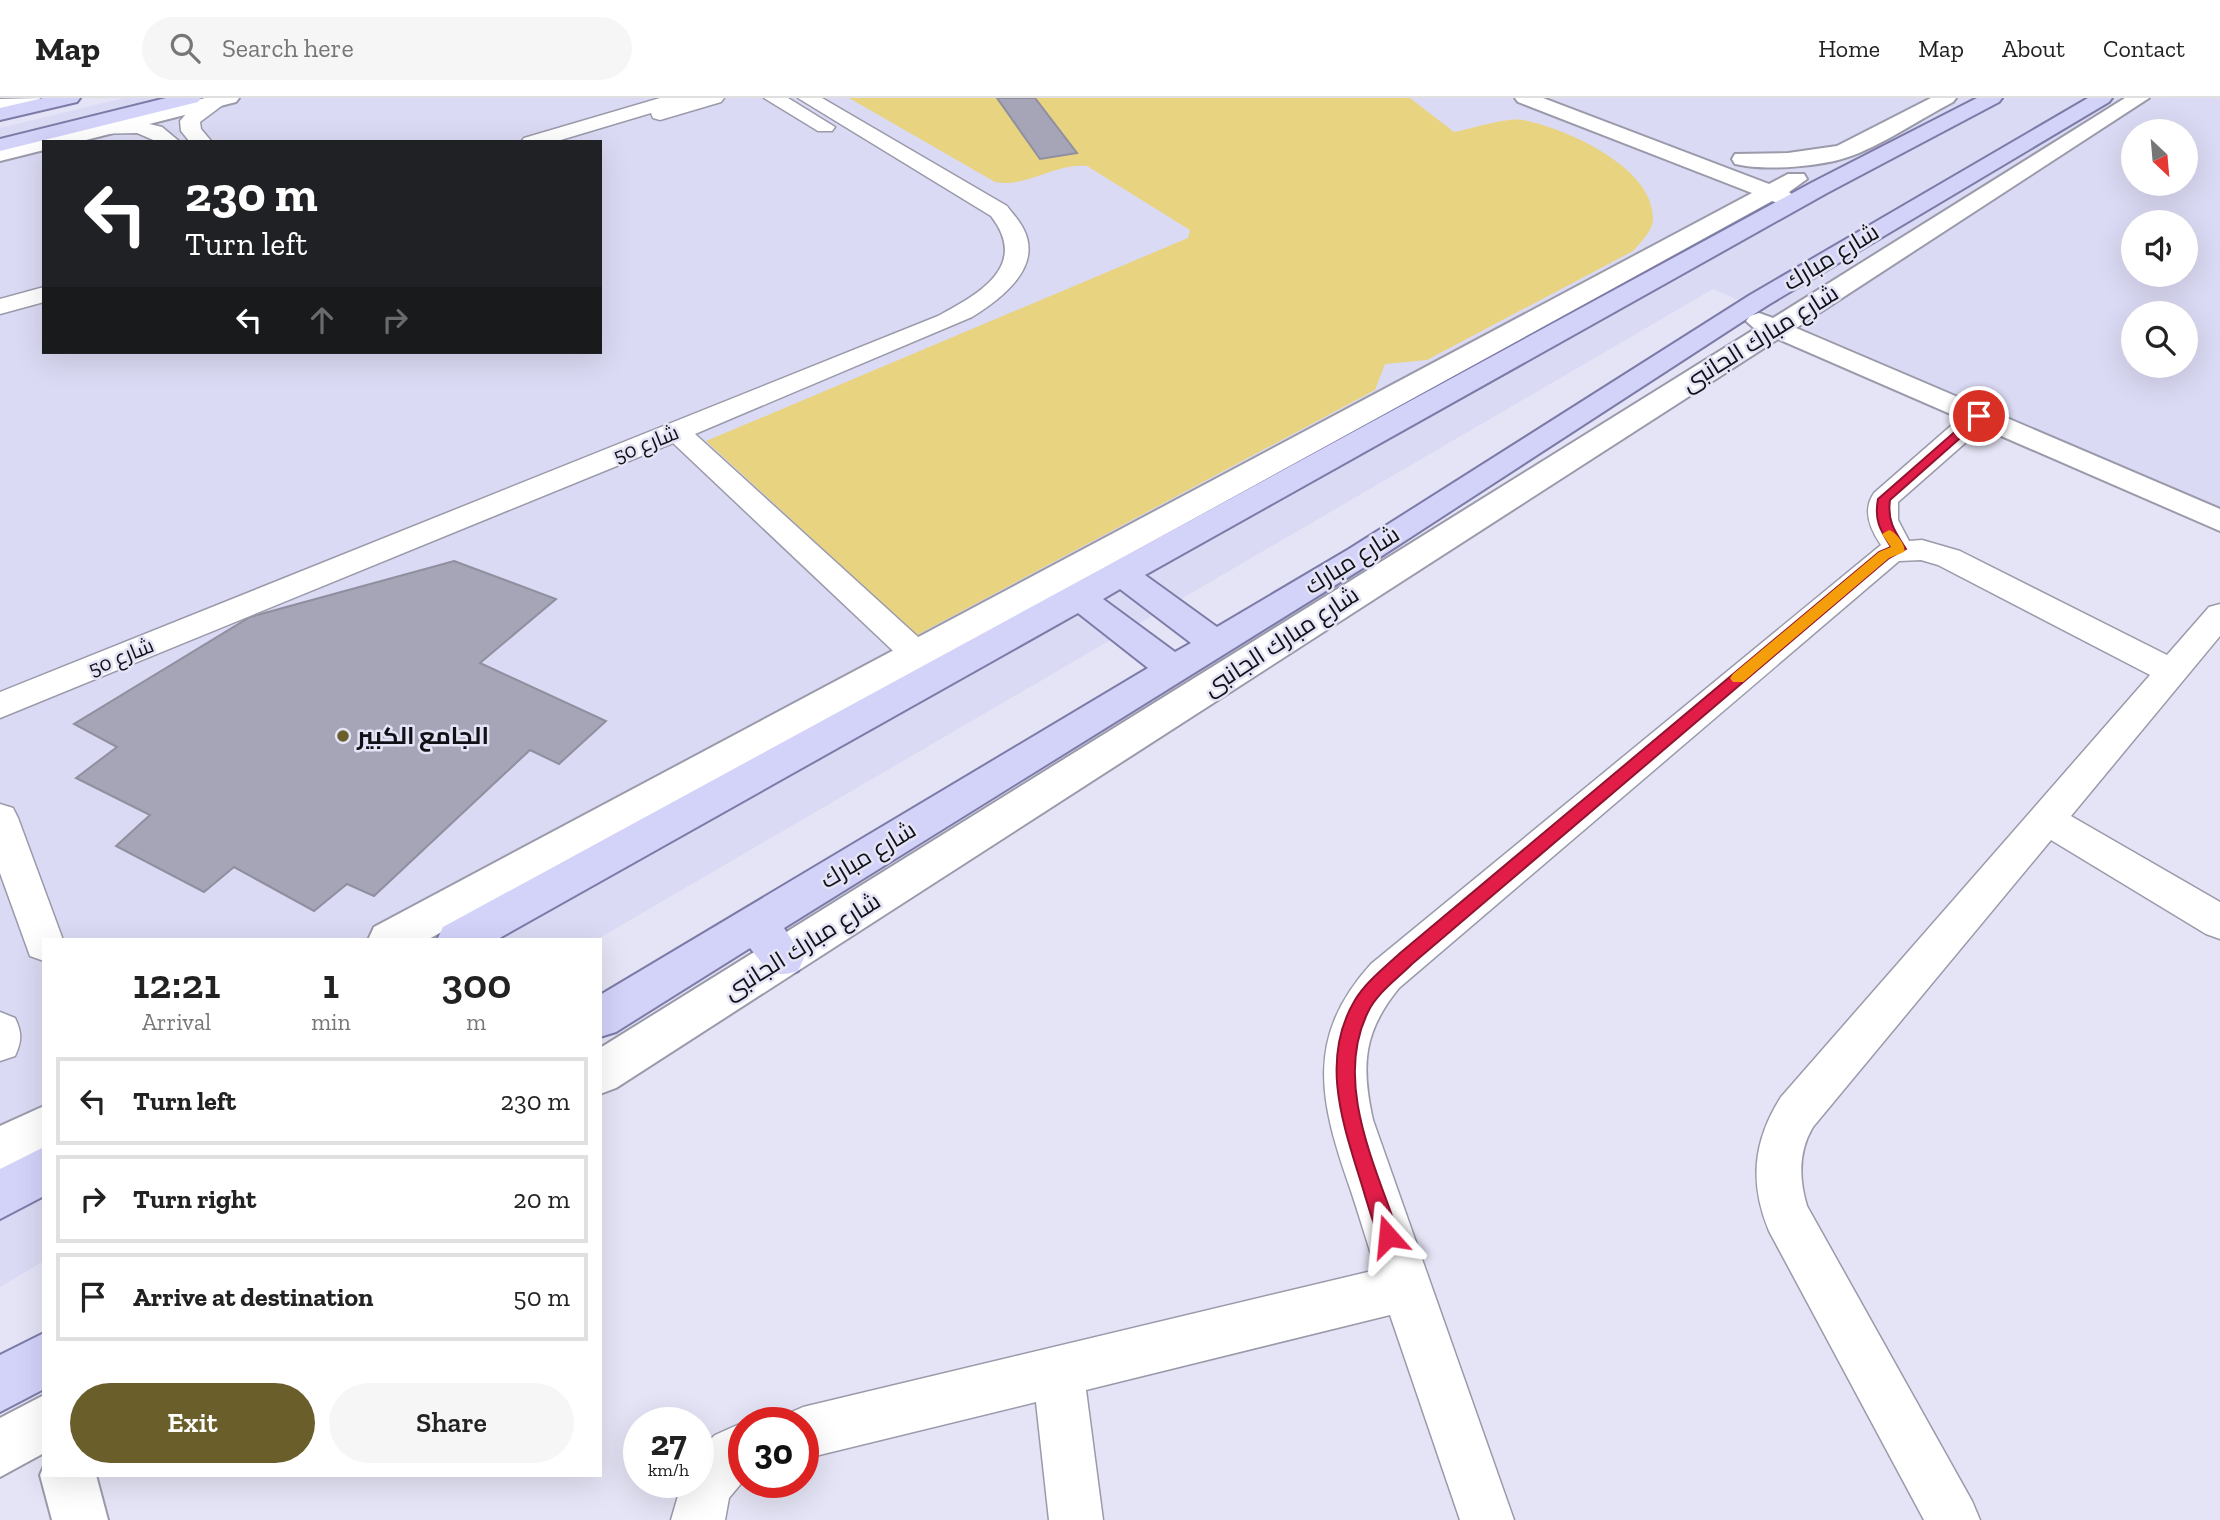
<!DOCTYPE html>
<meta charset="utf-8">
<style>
body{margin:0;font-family:"Zilla Slab",Cairo,serif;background:#f6f6f6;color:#222;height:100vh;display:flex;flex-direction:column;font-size:26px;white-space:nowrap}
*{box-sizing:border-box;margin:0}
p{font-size:23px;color:#767676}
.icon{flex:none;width:38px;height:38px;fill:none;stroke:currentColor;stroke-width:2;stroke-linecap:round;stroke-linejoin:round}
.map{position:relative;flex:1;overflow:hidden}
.details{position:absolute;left:42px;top:840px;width:560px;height:539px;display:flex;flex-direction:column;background:#fff;border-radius:0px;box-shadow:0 7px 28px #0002}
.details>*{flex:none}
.hud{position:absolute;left:42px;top:42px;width:560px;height:214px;border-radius:0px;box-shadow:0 7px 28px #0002;background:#202124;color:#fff;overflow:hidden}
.needle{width:46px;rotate:154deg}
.fabs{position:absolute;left:2121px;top:21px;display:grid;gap:14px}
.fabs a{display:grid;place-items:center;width:77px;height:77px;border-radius:50%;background:#fff;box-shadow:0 7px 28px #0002;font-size:35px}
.speed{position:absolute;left:623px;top:1309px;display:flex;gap:14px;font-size:35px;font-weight:700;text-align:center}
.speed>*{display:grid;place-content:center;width:91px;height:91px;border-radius:50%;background:#fff;box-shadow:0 7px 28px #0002;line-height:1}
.speed small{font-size:18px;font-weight:400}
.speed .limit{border:10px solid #d22;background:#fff;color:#111}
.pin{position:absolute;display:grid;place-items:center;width:60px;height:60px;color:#fff;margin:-30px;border:4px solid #fff;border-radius:50%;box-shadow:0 2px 7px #0007}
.me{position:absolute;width:77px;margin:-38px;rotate:342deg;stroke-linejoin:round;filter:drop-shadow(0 0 5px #0008)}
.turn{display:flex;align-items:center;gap:24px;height:147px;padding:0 28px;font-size:32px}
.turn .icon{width:91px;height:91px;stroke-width:2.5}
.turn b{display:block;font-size:49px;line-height:60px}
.lanes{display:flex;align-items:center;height:66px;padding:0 28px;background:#0003;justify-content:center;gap:35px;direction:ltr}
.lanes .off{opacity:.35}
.eta{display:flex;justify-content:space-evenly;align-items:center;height:119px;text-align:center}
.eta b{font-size:42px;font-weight:600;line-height:49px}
.button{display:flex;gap:14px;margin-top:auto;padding:14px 28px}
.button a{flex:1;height:80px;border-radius:42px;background:#6a5e2b;color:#fff;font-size:28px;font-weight:600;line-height:80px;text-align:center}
.button a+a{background:#f6f6f6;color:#222}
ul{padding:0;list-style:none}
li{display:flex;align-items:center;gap:21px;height:88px;margin:0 14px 10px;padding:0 14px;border:4px solid #e0e0e0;border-radius:0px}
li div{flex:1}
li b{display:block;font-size:26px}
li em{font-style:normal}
header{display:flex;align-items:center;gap:42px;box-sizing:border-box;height:98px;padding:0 35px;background:#fff;border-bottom:2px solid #e0e0e0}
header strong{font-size:33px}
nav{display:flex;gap:38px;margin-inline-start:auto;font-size:24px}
.search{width:490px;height:63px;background:#f6f6f6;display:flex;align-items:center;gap:18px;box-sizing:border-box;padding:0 24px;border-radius:38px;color:#767676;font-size:26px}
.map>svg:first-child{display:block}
.built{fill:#dbdaf4;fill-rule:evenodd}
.green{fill:#e8d380}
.building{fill:#a6a5b7;stroke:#8f8fa0;stroke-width:2}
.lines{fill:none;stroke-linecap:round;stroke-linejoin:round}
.street-casing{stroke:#9a9aab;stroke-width:3}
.secondary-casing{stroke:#9a9aab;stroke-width:4}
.primary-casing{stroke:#7c7ba7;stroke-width:4}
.street{fill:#fff;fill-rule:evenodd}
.secondary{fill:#fff;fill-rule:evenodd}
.primary{fill:#d3d2f9;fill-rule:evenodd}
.route{fill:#e11d48;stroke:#92132f;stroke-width:2}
.slow{fill:#f59e0b}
.poi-dot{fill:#6a5e2b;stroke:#e4e4f6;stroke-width:2.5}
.labels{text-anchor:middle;stroke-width:5;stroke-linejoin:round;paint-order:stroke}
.far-street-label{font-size:21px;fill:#101016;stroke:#e4e4f6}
.street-label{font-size:24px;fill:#101016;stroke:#e4e4f6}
.poi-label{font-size:24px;font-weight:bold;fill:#101016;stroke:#e4e4f6;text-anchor:start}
</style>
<header>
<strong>Map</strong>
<div class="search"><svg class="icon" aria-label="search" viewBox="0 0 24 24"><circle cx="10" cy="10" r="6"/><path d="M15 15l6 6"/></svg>Search here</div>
<nav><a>Home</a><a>Map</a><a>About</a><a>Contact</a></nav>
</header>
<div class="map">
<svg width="2220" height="1422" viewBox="0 0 2220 1422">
<rect width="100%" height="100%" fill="#e4e4f6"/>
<!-- built -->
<path class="built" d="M124,0H2220V411L1713,191L596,842H44V1163L0,1189V30ZM2133,33H2186V86H2133ZM44,44H600V254H44ZM2133,124H2186V177H2133ZM2133,215H2186V268H2133Z"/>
<!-- green -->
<path class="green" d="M849,0H1410L1454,34C1471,31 1507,19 1523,22C1565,30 1655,69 1653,122C1652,134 1640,145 1633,153L1427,262L1385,266L1375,292L917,537L706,343L1188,140L1190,132L1087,68C1054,65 1027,90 995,84Z"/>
<!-- building -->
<g class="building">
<path d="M997,0H1035L1077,55L1040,61Z"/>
<path d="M454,463L556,501L480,565L606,623L559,666L530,652L374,798L347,786L314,813L234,769L204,794L116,748L150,717L76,680L117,649L74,626L250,519Z"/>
</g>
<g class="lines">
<defs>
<g id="street">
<path d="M209,0H226L228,3L200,24L201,31L212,44H190L181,33L180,23L192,9Z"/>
<path d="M660,0H724L721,4L660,22L653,20L651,15L554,44H521L524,40Z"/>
<path d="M764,0H788L835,29L832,33H818Z"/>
<path d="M798,0H822L1007,108C1012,115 1019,122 1023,130C1044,169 1001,201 972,219L695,336L950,568L955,576L950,584L938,588L926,584L673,345L0,620V594L938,218C979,196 1030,168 991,118Z"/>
<path d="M137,23L162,29L180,44H158L137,35L92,36L89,32L92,28Z"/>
<path d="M44,189V204L0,216V201Z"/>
<path d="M1979,310L1989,312L1993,318L1989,324L1898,404V422L1909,443L1922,442L1960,453L2167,557L2209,509L2220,506V538L2071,718L2220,804V841L2206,836L2051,742L1813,1029C1798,1054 1799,1081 1807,1108L1972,1403L1980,1422H1924L1769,1133C1749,1085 1753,1043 1781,999L2150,577L1938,467L1921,462L1899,463L1399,890C1363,934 1361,968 1373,1022L1514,1422H1460L1390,1217L1086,1292L1103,1422H1049L1036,1304L803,1361V1325H781L785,1317L803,1309L1376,1172C1367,1144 1359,1117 1350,1090C1320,1004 1304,940 1371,866L1881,447C1870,431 1862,412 1874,395L1969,312Z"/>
<path d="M0,706L13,710L18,720L63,842H44V863L30,858L0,775Z"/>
<path d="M0,914L15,920C22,935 22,942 15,958L0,963Z"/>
<path d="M744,1324L746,1325H744V1382L729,1400L725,1422H671L682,1384H698L699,1352L715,1337Z"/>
</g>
<g id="secondary">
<path d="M40,0L37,4L0,13V1Z"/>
<path d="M205,0H239L236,4L78,44H44V52L0,63V51Z"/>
<path d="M1515,0H1543L1769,86L1788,76H1804L1807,81L1789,94L1798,101L1795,106L1787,108L1772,103L427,842H368L374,829L1752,95L1518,4Z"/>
<path d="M1931,0H1956L1953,4C1922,20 1879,49 1848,59C1819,69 1765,73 1735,66L1732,61L1735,56L1788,55L1837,48Z"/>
<path d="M2125,0H2149L1796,230L2220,411V433L1778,241L616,990L600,996V950L1755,231L1746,223L1750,218L1759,215L1773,220Z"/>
<path d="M44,1008V1055L0,1076V1028Z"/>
<path d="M44,1297V1355L0,1379V1320Z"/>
<path d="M44,1368V1377H96L108,1422H52L40,1377Z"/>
</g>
<g id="primary">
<path d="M43,0H80L77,4L0,22V10Z"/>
<path d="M166,0H201L198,4L0,53V41Z"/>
<path d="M1977,0H2002L1999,4L1827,95L1145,477L1217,529L1349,451L1750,197L2088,0H2112L2109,4L1768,207L1371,465L784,830L804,860L798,873C771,882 766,870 750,850L616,934L600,939V897L1148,570L1078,515L496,842H437L443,829L1811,85ZM1120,491L1191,545L1175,554L1103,501Z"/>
<path d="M44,1049V1098L0,1121V1071Z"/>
<path d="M44,1235V1291L0,1314V1257Z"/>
</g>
</defs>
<!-- street casing -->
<use href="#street" class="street-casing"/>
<!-- secondary casing -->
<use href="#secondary" class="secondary-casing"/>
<!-- primary casing -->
<use href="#primary" class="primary-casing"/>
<!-- street -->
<use href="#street" class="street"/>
<!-- secondary -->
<use href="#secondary" class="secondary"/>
<!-- primary -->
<use href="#primary" class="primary"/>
</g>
<!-- route -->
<path class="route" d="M1975,316L1985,318L1890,402C1887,423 1895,434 1906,451L1889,460L1412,866C1397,881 1377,895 1368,914C1333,985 1376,1068 1399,1138L1396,1145L1388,1148L1381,1145C1372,1123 1366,1100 1359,1078C1341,1020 1321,959 1355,902C1366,884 1384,870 1399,856L1879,454L1891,449C1880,432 1874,422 1878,401Z"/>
<!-- slow -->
<path class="slow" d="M1889,432C1896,434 1907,448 1904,454L1889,460L1743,584H1733L1730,580L1733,576L1879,454L1891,449L1882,436Z"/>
<!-- markers -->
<circle class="poi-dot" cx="343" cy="638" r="7"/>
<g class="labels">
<!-- far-street labels -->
<g class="far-street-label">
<text transform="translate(646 346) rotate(-22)" y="7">شارع 50</text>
<text transform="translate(121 559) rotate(-22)" y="7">شارع 50</text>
</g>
<!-- street labels -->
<g class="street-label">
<text transform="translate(1831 159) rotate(-31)" y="8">شارع مبارك</text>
<text transform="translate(1760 240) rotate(-32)" y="8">شارع مبارك الجانبى</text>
<text transform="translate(1352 462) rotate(-32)" y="8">شارع مبارك</text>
<text transform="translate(1281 543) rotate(-33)" y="8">شارع مبارك الجانبى</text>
<text transform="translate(868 757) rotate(-31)" y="8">شارع مبارك</text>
<text transform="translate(802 848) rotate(-32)" y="8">شارع مبارك الجانبى</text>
</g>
<!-- poi labels -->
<g class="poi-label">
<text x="357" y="646">الجامع الكبير</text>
</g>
</g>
</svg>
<div class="fabs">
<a><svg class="needle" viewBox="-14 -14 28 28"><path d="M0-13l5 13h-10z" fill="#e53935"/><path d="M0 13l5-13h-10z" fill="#767676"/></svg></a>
<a><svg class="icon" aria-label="sound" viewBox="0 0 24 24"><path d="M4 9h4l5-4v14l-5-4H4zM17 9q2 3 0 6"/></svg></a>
<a><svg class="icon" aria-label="search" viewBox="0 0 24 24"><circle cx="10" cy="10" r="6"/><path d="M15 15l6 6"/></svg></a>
</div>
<div class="speed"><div>27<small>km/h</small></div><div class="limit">30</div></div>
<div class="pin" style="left:1979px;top:318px;background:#d93025"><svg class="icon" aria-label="arrive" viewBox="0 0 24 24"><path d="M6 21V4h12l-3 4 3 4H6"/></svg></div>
<svg class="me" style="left:1388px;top:1138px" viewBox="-20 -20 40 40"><path d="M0-17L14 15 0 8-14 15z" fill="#e11d48" stroke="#fff" stroke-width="4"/></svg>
<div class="hud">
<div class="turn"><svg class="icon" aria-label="left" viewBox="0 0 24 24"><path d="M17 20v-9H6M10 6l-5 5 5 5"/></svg><div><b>230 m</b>Turn left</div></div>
<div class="lanes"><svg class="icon" aria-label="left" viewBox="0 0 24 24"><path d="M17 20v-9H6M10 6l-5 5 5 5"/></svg><svg class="icon off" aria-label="ahead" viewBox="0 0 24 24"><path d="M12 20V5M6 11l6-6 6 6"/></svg><svg class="icon off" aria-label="right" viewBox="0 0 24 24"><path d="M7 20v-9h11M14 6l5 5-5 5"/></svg></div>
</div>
<section class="details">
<div class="eta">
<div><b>12:21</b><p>Arrival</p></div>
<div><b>1</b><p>min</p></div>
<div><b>300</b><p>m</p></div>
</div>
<ul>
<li><svg class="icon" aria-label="left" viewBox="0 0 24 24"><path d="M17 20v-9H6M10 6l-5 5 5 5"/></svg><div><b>Turn left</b></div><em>230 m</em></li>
<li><svg class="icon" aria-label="right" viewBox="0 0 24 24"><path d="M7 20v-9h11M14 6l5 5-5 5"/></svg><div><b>Turn right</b></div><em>20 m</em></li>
<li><svg class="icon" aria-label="arrive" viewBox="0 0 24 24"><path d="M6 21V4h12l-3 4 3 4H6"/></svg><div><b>Arrive at destination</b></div><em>50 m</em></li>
</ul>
<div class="button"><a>Exit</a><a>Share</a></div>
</section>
</div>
